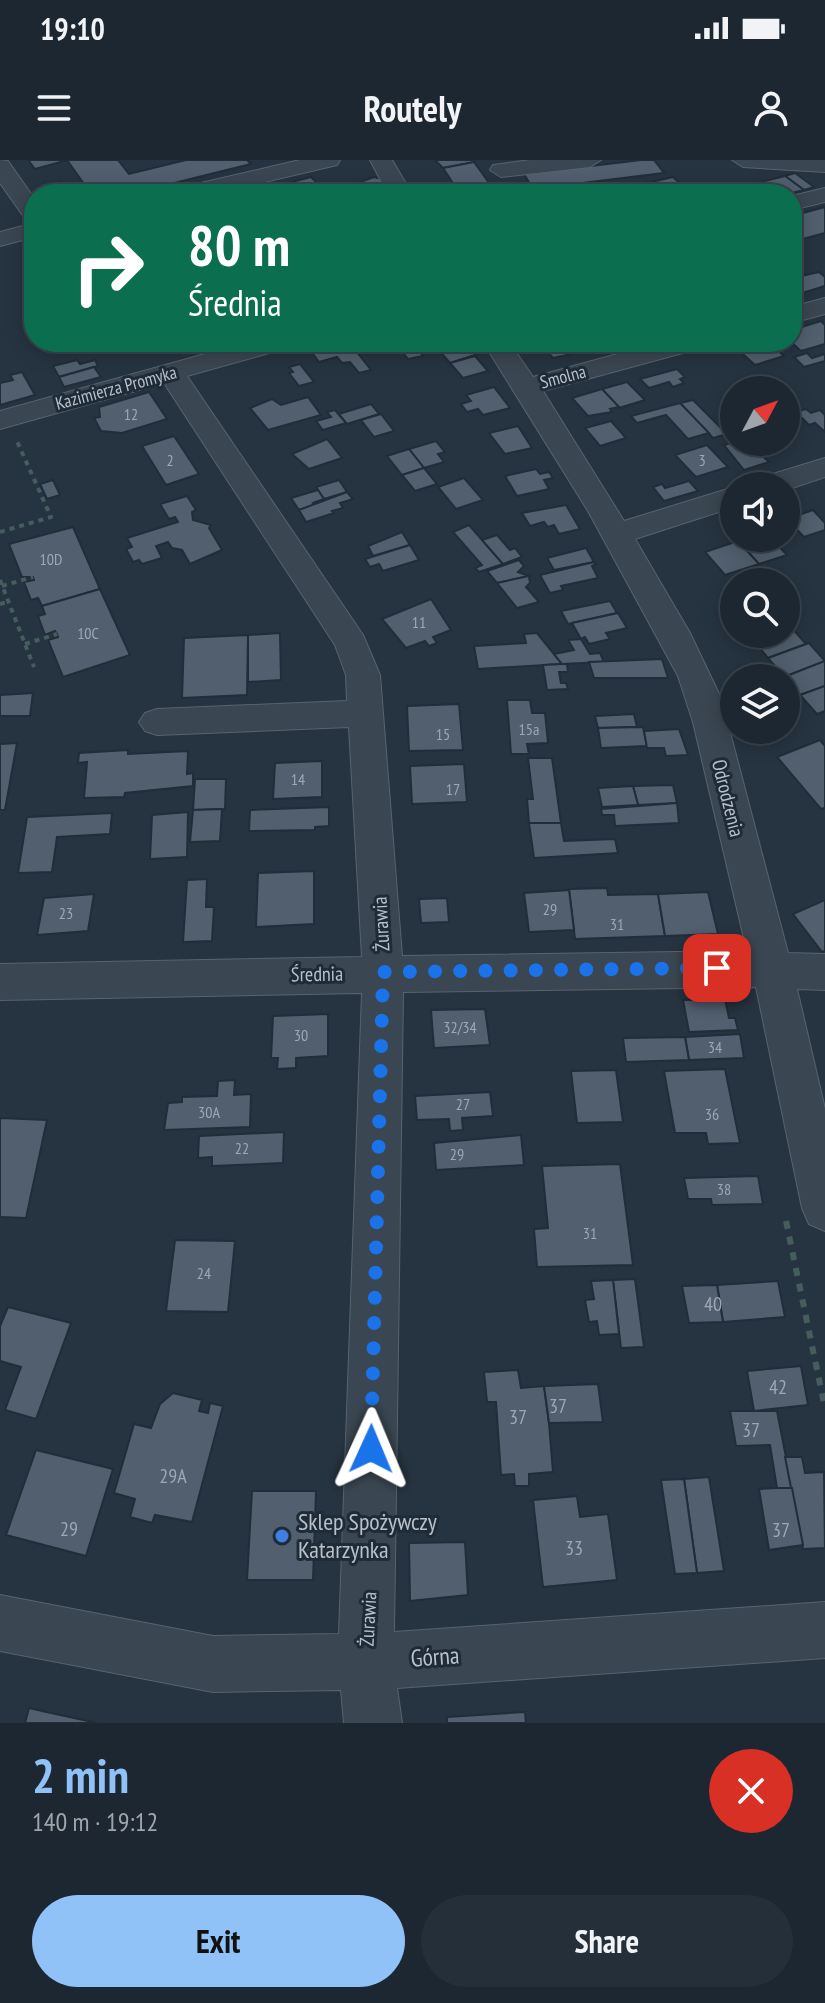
<!DOCTYPE html>
<meta charset="utf-8">
<style>
body{margin:0;font-family:"PT Sans Narrow",sans-serif;background:#252f39;color:#f1f3f6;height:100vh;display:flex;flex-direction:column;font-size:30px;white-space:nowrap}
*{box-sizing:border-box;margin:0}
p{font-size:26px;color:#a0a5ab}
.icon{flex:none;width:44px;height:44px;fill:none;stroke:currentColor;stroke-width:2;stroke-linecap:round;stroke-linejoin:round}
.map{position:relative;height:1563px;overflow:hidden}
.details{display:flex;flex-direction:column;background:#1c2731;flex:1}
.details>*{flex:none}
.guide{position:absolute;left:24px;top:24px;width:778px;height:168px;border-radius:32px;box-shadow:0 4px 20px #0003,0 0 0 2px #3a444d;background:#0b6e4f;color:#fff;overflow:hidden}
.needle{width:52px;rotate:49deg}
.fabs{position:absolute;left:720px;top:216px;display:grid;gap:16px}
.fabs a{display:grid;place-items:center;width:80px;height:80px;border-radius:50%;background:#1c2731;box-shadow:0 4px 20px #0003,0 0 0 2px #3a444d;font-size:40px}
.pin{position:absolute;display:grid;place-items:center;width:68px;height:68px;color:#fff;margin:-34px;border-radius:16px;box-shadow:0 4px 12px #0006}
.me{position:absolute;width:88px;margin:-44px;rotate:1deg;stroke-linejoin:round;filter:drop-shadow(0 0 6px #0008)}
.turn{display:flex;align-items:center;gap:28px;height:168px;padding:0 32px;font-size:36px}
.turn .icon{width:104px;height:104px;stroke-width:2.5}
.turn b{display:block;font-size:56px;line-height:68px}
.round{display:grid;place-items:center;flex:none;width:84px;height:84px;border-radius:42px;background:#252f39}
.head{display:flex;align-items:center;justify-content:space-between;height:136px;padding:0 32px}
h1{font-size:48px;font-weight:700;line-height:60px;color:#90c1f7}
.primary-button{display:flex;gap:16px;margin-top:auto;padding:16px 32px}
.primary-button a{flex:1;height:92px;border-radius:48px;background:#90c1f7;color:#111;font-size:32px;font-weight:700;line-height:92px;text-align:center}
.primary-button a+a{background:#252f39;color:#f1f3f6}
.status{display:flex;justify-content:space-between;align-items:center;height:56px;padding:0 40px;background:#1c2731;direction:ltr}
.status svg{height:22px;fill:currentColor}
header{display:flex;justify-content:space-between;align-items:center;height:104px;padding:0 32px;background:#1c2731;font-size:36px;font-weight:700}
.map>svg:first-child{display:block}
.building{fill:#515f6e;stroke:#212d38;stroke-width:2}
.lines{fill:none;stroke-linecap:round;stroke-linejoin:round}
.minor-casing{stroke:#58636e;stroke-width:2}
.path-far1{stroke:#465d5e;stroke-width:4;stroke-dasharray:5 5;stroke-linecap:butt}
.path{stroke:#465d5e;stroke-width:6;stroke-dasharray:8 8;stroke-linecap:butt}
.minor{fill:#3a4651;fill-rule:evenodd}
.route{stroke:#1a73e8;stroke-width:14;stroke-dasharray:0 25.2}
.shop-dot{fill:#3f7fe0;stroke:#1f2b36;stroke-width:3}
.labels{text-anchor:middle;stroke-width:6;stroke-linejoin:round;paint-order:stroke}
.number-label{font-size:16px;fill:#9ea8b4}
.far-street-label{font-size:18px;fill:#b7c0cb;stroke:#1f2b36}
.street-label{font-size:20px;fill:#b7c0cb;stroke:#1f2b36}
.near-number-label{font-size:20px;fill:#9ea8b4}
.near-poi-label{font-size:24px;fill:#b7c0cb;stroke:#1f2b36;text-anchor:start}
.near-street-label{font-size:24px;fill:#b7c0cb;stroke:#1f2b36}
</style>
<div class="status"><b>19:10</b><svg viewBox="0 0 49 12"><path d="M0 12V9h3v3zM5 12V6h3v6zM10 12V3h3v9zM15 12V0h3v12zM26 1h20v11H26zM47 4h2v5h-2z"/></svg></div>
<header><svg class="icon" aria-label="menu" viewBox="0 0 24 24"><path d="M4 6h16M4 12h16M4 18h16"/></svg>Routely<svg class="icon" aria-label="person" viewBox="0 0 24 24"><circle cx="12" cy="8" r="4"/><path d="M4 21q1-7 8-7t8 7"/></svg></header>
<div class="map">
<svg width="825" height="1563" viewBox="0 0 825 1563">
<rect width="100%" height="100%" fill="#263441"/>
<!-- building -->
<g class="building">
<path d="M28,0H68L35,9Z"/>
<path d="M67,0H118L129,14L186,0H247L251,4L130,34H91Z"/>
<path d="M435,0H474L475,2L443,8Z"/>
<path d="M641,0H654L664,13L533,29L524,14Z"/>
<path d="M474,2L497,34H460L443,8Z"/>
<path d="M795,13L814,27L804,30L785,16Z"/>
<path d="M785,16L804,30L788,34H712Z"/>
<path d="M311,17L318,24L291,31L284,24Z"/>
<path d="M374,17L382,19L391,34H358L354,24Z"/>
<path d="M673,17L686,29L666,34H625L621,29Z"/>
<path d="M60,22L64,28L60,30L62,33L77,29L80,34H54L47,26Z"/>
<path d="M284,24L291,31L313,26L317,30L278,34L272,27Z"/>
<path d="M825,47V73L792,82V56Z"/>
<path d="M819,112L825,117V126L799,134L792,128V118Z"/>
<path d="M821,161L825,165V184L801,191L791,182L792,170Z"/>
<path d="M125,182H164L165,183L130,190Z"/>
<path d="M323,182H349L371,210L359,213L350,202L342,203L337,197L319,202L307,186Z"/>
<path d="M412,182L423,196L408,199L397,185Z"/>
<path d="M453,182H466L481,193L450,203L436,187Z"/>
<path d="M589,182L595,189L553,198L541,183Z"/>
<path d="M750,182H768L784,196L755,205L735,187Z"/>
<path d="M807,193L812,198L825,194V201L804,207L794,197Z"/>
<path d="M475,196L488,211L463,218L450,203Z"/>
<path d="M77,200L80,204L95,200L98,206L59,217L53,206Z"/>
<path d="M300,204L314,222L299,226L289,213L293,212L289,207Z"/>
<path d="M94,207L101,217L64,227L59,217Z"/>
<path d="M677,209L685,217L680,219L684,223L673,227L669,222L649,228L640,219Z"/>
<path d="M22,212L35,235L0,245V223L13,220L10,215Z"/>
<path d="M627,222L645,240L619,248L602,229Z"/>
<path d="M494,227L510,248L483,255L478,249L467,252L461,244L471,241L466,235Z"/>
<path d="M602,229L619,247L610,249L612,252L588,256L572,238Z"/>
<path d="M149,232L167,259L122,273L101,271L94,258L100,257L99,247Z"/>
<path d="M308,237L321,255L268,270L250,248L272,239L281,245Z"/>
<path d="M693,240L727,274L713,278L680,243Z"/>
<path d="M680,243L709,273L688,279L666,255L637,263L631,256Z"/>
<path d="M371,244L379,254L347,264L339,254Z"/>
<path d="M806,249L811,253L820,250L825,255V272L815,263L809,265L796,252Z"/>
<path d="M335,250L346,263L323,270L316,261L331,257L327,252Z"/>
<path d="M381,254L394,271L374,277L361,260Z"/>
<path d="M611,261L626,278L600,286L585,268Z"/>
<path d="M518,266L532,288L505,294L489,273Z"/>
<path d="M174,276L199,314L166,325L142,286Z"/>
<path d="M327,279L342,298L309,309L292,294Z"/>
<path d="M436,281L445,292L438,294L444,302L424,308L409,289Z"/>
<path d="M734,282L742,286L750,284L769,302L744,310L724,285Z"/>
<path d="M707,285L728,307L696,317L675,295Z"/>
<path d="M409,289L424,308L402,315L387,296Z"/>
<path d="M424,308L437,324L415,331L402,315Z"/>
<path d="M536,309L540,314L549,312L553,318L544,320L549,329L517,336L505,316Z"/>
<path d="M464,318L483,340L456,349L438,327Z"/>
<path d="M53,320L60,335L47,339L40,324Z"/>
<path d="M339,320L347,332L324,339L316,327Z"/>
<path d="M689,321L698,331L664,341L653,327L662,324L665,328Z"/>
<path d="M318,330L324,339L313,343L315,345L299,350L291,338Z"/>
<path d="M347,332L353,339L340,343L343,348L332,351L334,353L306,362L299,350Z"/>
<path d="M187,336L196,350L192,352L193,360L211,365L209,368L222,390L190,404L182,390L172,388L168,382L156,386L162,398L142,404L139,400L133,402L126,389L132,387L127,378L178,362L175,357L169,359L160,344Z"/>
<path d="M566,345L580,369L559,374L554,365L548,367L544,362L530,366L522,353Z"/>
<path d="M813,350L825,363V370L804,377L787,359Z"/>
<path d="M469,365L503,404L479,412L475,408L482,405L453,372Z"/>
<path d="M73,367L100,429L42,446L38,438L31,440L24,422L34,420L33,417H22L9,384Z"/>
<path d="M402,372L410,385L373,396L368,386Z"/>
<path d="M497,375L510,390L515,388L522,397L503,404L482,380Z"/>
<path d="M746,378H771L787,395L759,404L738,381Z"/>
<path d="M738,381L759,404L725,415L705,392Z"/>
<path d="M410,385L419,400L383,411L379,404L370,407L365,399Z"/>
<path d="M586,388L594,402L554,410L547,398Z"/>
<path d="M519,400L524,406L518,412L529,416L497,423L487,411Z"/>
<path d="M594,402L596,404L592,406L598,418L561,426L563,430L550,433L540,415Z"/>
<path d="M529,416L530,423L526,427L539,442L517,448L497,423Z"/>
<path d="M100,429L130,495L63,517L48,480L58,477L57,474L55,471L45,475L38,456L45,454L42,446Z"/>
<path d="M431,439L451,470L433,477L437,483L429,486L425,481L406,488L382,459Z"/>
<path d="M610,441L617,453L568,464L561,451Z"/>
<path d="M618,453L627,468L606,473L610,479L589,484L585,477L581,479L572,463Z"/>
<path d="M791,467L806,484L768,498L753,480L770,474H786V468Z"/>
<path d="M280,473L281,520L248,522V475Z"/>
<path d="M537,473L562,504L478,509L474,486L526,483L524,474Z"/>
<path d="M248,475L247,535L182,538L184,478Z"/>
<path d="M581,479L590,494L600,493L604,502L562,504L554,494L574,490L568,480Z"/>
<path d="M809,483L825,501L784,517L768,498Z"/>
<path d="M662,499L668,518H594L589,502Z"/>
<path d="M825,501V526L800,535L784,517Z"/>
<path d="M562,504H567L568,512H559L561,523H566L568,529L547,530L543,505Z"/>
<path d="M825,526V551L817,554L800,535Z"/>
<path d="M33,533L30,556H0V535Z"/>
<path d="M507,540H530L532,553H545L548,583L527,584L529,594H511Z"/>
<path d="M459,544L463,590L409,591L407,546Z"/>
<path d="M634,554L637,567L598,568L595,556Z"/>
<path d="M643,567L647,586L601,588L598,568Z"/>
<path d="M679,569L688,595L666,596L664,588H647L644,571Z"/>
<path d="M820,580L825,586V648L821,649L777,597Z"/>
<path d="M17,583L5,650H0V584Z"/>
<path d="M128,590V594L188,591L187,614L193,613V626L125,633L124,637L84,638L87,602L78,603L79,593Z"/>
<path d="M528,598H552L561,663H529L527,639H533Z"/>
<path d="M322,601V637L273,639L275,603Z"/>
<path d="M464,604L467,642L412,644L410,606Z"/>
<path d="M195,619H226L225,649L193,650Z"/>
<path d="M673,625L677,643L638,645L633,626Z"/>
<path d="M633,626L638,645L602,647L598,628Z"/>
<path d="M677,643L679,663L615,666L614,655H602L601,649Z"/>
<path d="M329,647V666L315,667V670L249,671L250,650Z"/>
<path d="M222,649L220,681L190,682L193,650Z"/>
<path d="M188,652L187,697L150,699L152,655Z"/>
<path d="M112,653L110,674L57,677L52,712L18,713L27,657Z"/>
<path d="M529,663H561L564,681L615,679L618,693L534,698Z"/>
<path d="M314,711V764L256,767L258,713Z"/>
<path d="M207,719L206,747H214L212,781L183,782L187,720Z"/>
<path d="M607,728L608,735L658,734L665,776L575,779L569,729Z"/>
<path d="M569,730L574,770L529,772L524,733Z"/>
<path d="M708,732L718,774L665,776L658,734Z"/>
<path d="M94,734L88,771L37,775L44,738Z"/>
<path d="M447,738L449,762L421,763L419,739Z"/>
<path d="M825,740V791L822,792L793,754Z"/>
<path d="M725,839L729,858H735L738,870L689,872L683,840Z"/>
<path d="M485,849L490,885L434,888L431,850Z"/>
<path d="M328,854V896L296,898V908L277,909L278,898H271L273,856Z"/>
<path d="M740,874L744,898L689,900L685,877Z"/>
<path d="M685,877L689,900L626,902L623,878Z"/>
<path d="M725,909L740,983L708,984L706,973H675L664,911Z"/>
<path d="M616,910L623,962L577,963L571,911Z"/>
<path d="M235,920L234,935L251,934L250,967L164,970L168,943L182,942V937L217,936L218,921Z"/>
<path d="M490,932L493,956L462,958L463,970L450,971L449,959L417,960L415,936Z"/>
<path d="M0,958L47,960L26,1058L0,1057Z"/>
<path d="M284,972L283,1003L212,1006V997L198,998L199,976Z"/>
<path d="M521,975L524,1005L436,1010L434,983Z"/>
<path d="M620,1004L633,1105L537,1107L534,1069L548,1068L542,1006Z"/>
<path d="M758,1016L763,1044L712,1045L711,1039H688L684,1018Z"/>
<path d="M175,1080L235,1081L228,1152L166,1151Z"/>
<path d="M635,1119L644,1187L621,1188L613,1120Z"/>
<path d="M613,1120L619,1174L599,1175L597,1161L589,1162L585,1140L594,1139L591,1121Z"/>
<path d="M778,1121L785,1157L723,1162L717,1125Z"/>
<path d="M717,1125L723,1162L689,1163L682,1126Z"/>
<path d="M8,1147L71,1163L36,1259L5,1250L21,1207L0,1201V1166Z"/>
<path d="M801,1206L808,1245L754,1251L747,1211Z"/>
<path d="M518,1210L521,1228L544,1226L549,1263L553,1312L529,1314V1326H515L514,1314L501,1315L496,1242H487L484,1212Z"/>
<path d="M598,1224L603,1262L549,1263L544,1226Z"/>
<path d="M173,1233L202,1240L199,1251L208,1253L210,1243L223,1246L192,1362L155,1355L152,1363L130,1357L135,1339L114,1333L134,1264L151,1268L160,1244Z"/>
<path d="M730,1251H777L792,1328H777L770,1285L736,1286Z"/>
<path d="M36,1290L113,1309L86,1396L6,1375Z"/>
<path d="M785,1297H802L805,1313L824,1312L825,1388L803,1389Z"/>
<path d="M709,1317L724,1411L697,1413L684,1319Z"/>
<path d="M684,1319L697,1413L675,1414L661,1320Z"/>
<path d="M777,1328H792L803,1385L769,1390L759,1329Z"/>
<path d="M252,1331H316L313,1420H247Z"/>
<path d="M577,1336L580,1357L608,1354L617,1420L543,1427L533,1340Z"/>
<path d="M465,1382L468,1435L410,1441L409,1383Z"/>
<path d="M29,1548L42,1551L97,1563H25Z"/>
<path d="M525,1552L526,1563H447V1557Z"/>
</g>
<g class="lines">
<defs>
<g id="minor">
<path d="M0,0L8,1L34,38V62L26,60L0,23Z"/>
<path d="M300,0H340L337,5L213,34H171L175,29Z"/>
<path d="M370,0H392L412,34H388Z"/>
<path d="M530,0H601L590,7L501,17L490,10L493,5Z"/>
<path d="M732,0H825V12L743,7Z"/>
<path d="M825,28V42L792,50V36Z"/>
<path d="M34,63V77L0,86V72Z"/>
<path d="M825,138V154L792,163V147Z"/>
<path d="M248,182H291L287,188L187,216L363,475L380,515L402,796L747,791L693,562L678,516L588,351L483,182H509L533,217L662,182H705L701,188L543,231L624,361L734,327V347L635,379L690,473L721,538L788,793L825,794V830L797,829L825,949V1071L809,1064L802,1048L756,827L403,832L394,1472L825,1442V1498L397,1528L402,1563H344L341,1530L213,1532L0,1491V1435L213,1476L339,1474L362,833L0,840V804L362,797L349,567L157,575L145,571L139,562L145,553L157,549L347,541L346,515L335,485L164,223L0,269V251Z"/>
<path d="M825,298V317L786,330V326H752L756,319Z"/>
</g>
</defs>
<!-- minor casing -->
<use href="#minor" class="minor-casing"/>
<!-- path-far1 -->
<g class="path-far1">
<path d="M0,372L51,357L16,279"/>
<path d="M0,420L34,507"/>
<path d="M2,426L33,417"/>
<path d="M0,444L8,442"/>
<path d="M25,484L57,474"/>
</g>
<!-- path -->
<path class="path" d="M786,1061L825,1248"/>
<!-- minor -->
<use href="#minor" class="minor"/>
</g>
<g class="lines">
<!-- route -->
<path class="route" d="M371,1289L383,812L717,808"/>
</g>
<!-- markers -->
<circle class="shop-dot" cx="282" cy="1376" r="8"/>
<g class="labels">
<!-- number labels -->
<g class="number-label">
<text x="131" y="260">12</text>
<text x="170" y="306">2</text>
<text x="702" y="306">3</text>
<text x="51" y="405">10D</text>
<text x="419" y="468">11</text>
<text x="88" y="479">10C</text>
<text x="529" y="575">15a</text>
<text x="443" y="580">15</text>
<text x="298" y="625">14</text>
<text x="453" y="635">17</text>
<text x="550" y="755">29</text>
<text x="66" y="759">23</text>
<text x="617" y="770">31</text>
<text x="460" y="873">32/34</text>
<text x="301" y="881">30</text>
<text x="715" y="893">34</text>
<text x="463" y="950">27</text>
<text x="209" y="958">30A</text>
<text x="712" y="960">36</text>
<text x="242" y="994">22</text>
<text x="457" y="1000">29</text>
<text x="724" y="1035">38</text>
<text x="590" y="1079">31</text>
<text x="204" y="1119">24</text>
</g>
<!-- far-street labels -->
<g class="far-street-label">
<text transform="translate(563 217) rotate(-15)" y="6">Smolna</text>
<text transform="translate(116 228) rotate(-15)" y="6">Kazimierza Promyka</text>
</g>
<!-- street labels -->
<g class="street-label">
<text transform="translate(728 638) rotate(76)" y="7">Odrodzenia</text>
<text transform="translate(381 764) rotate(-93)" y="7">Żurawia</text>
<text transform="translate(317 814) rotate(-1)" y="7">Średnia</text>
<text transform="translate(368 1459) rotate(-87)" y="7">Żurawia</text>
</g>
<!-- near-number labels -->
<g class="near-number-label">
<text x="713" y="1151">40</text>
<text x="778" y="1234">42</text>
<text x="558" y="1253">37</text>
<text x="518" y="1264">37</text>
<text x="751" y="1277">37</text>
<text x="173" y="1323">29A</text>
<text x="69" y="1376">29</text>
<text x="781" y="1377">37</text>
<text x="574" y="1395">33</text>
</g>
<!-- near-poi labels -->
<g class="near-poi-label">
<text x="298" y="1370">Sklep Spożywczy<tspan x="298" dy="28">Katarzynka</tspan></text>
</g>
<!-- near-street labels -->
<g class="near-street-label">
<text transform="translate(435 1497) rotate(-4)" y="8">Górna</text>
</g>
</g>
</svg>
<div class="fabs">
<a><svg class="needle" viewBox="-14 -14 28 28"><path d="M0-13l5 13h-10z" fill="#e53935"/><path d="M0 13l5-13h-10z" fill="#a0a5ab"/></svg></a>
<a><svg class="icon" aria-label="sound" viewBox="0 0 24 24"><path d="M4 9h4l5-4v14l-5-4H4zM17 9q2 3 0 6"/></svg></a>
<a><svg class="icon" aria-label="search" viewBox="0 0 24 24"><circle cx="10" cy="10" r="6"/><path d="M15 15l6 6"/></svg></a>
<a><svg class="icon" aria-label="layers" viewBox="0 0 24 24"><path d="M12 4l9 5-9 5-9-5zM3 14l9 5 9-5"/></svg></a>
</div>
<div class="pin" style="left:717px;top:808px;background:#d93025"><svg class="icon" aria-label="arrive" viewBox="0 0 24 24"><path d="M6 21V4h12l-3 4 3 4H6"/></svg></div>
<svg class="me" style="left:371px;top:1289px" viewBox="-20 -20 40 40"><path d="M0-17L14 15 0 8-14 15z" fill="#1a73e8" stroke="#fff" stroke-width="4"/></svg>
<div class="guide">
<div class="turn"><svg class="icon" aria-label="right" viewBox="0 0 24 24"><path d="M7 20v-9h11M14 6l5 5-5 5"/></svg><div><b>80 m</b>Średnia</div></div>
</div>
</div>
<section class="details">
<div class="head"><div><h1>2 min</h1><p>140 m · 19:12</p></div><a class="round" style="background:#d93025;color:#fff"><svg class="icon" aria-label="close" viewBox="0 0 24 24"><path d="M6 6l12 12M18 6L6 18"/></svg></a></div>
<div class="primary-button"><a>Exit</a><a>Share</a></div>
</section>
